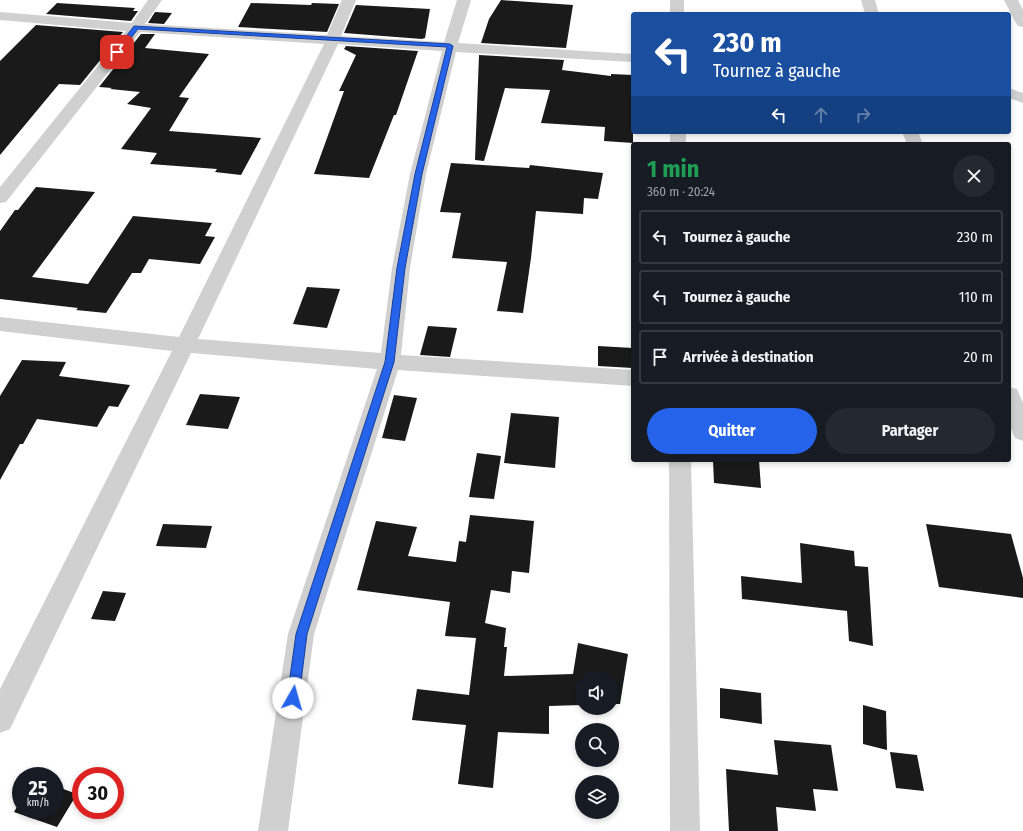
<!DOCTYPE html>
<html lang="fr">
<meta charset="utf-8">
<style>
body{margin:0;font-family:"Fira Sans Condensed",sans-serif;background:#242831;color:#f1f3f6;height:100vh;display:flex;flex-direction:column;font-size:15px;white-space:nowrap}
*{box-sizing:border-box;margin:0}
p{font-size:13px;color:#9ea1a6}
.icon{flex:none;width:22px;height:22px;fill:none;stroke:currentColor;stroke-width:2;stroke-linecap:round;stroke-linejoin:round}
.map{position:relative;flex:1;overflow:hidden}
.details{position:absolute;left:631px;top:142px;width:380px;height:320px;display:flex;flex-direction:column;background:#171b24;border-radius:4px;box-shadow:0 2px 6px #0003}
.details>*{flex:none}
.top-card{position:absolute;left:631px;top:12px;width:380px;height:122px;border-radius:4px;box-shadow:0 2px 6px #0003;background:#1a4fa0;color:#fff;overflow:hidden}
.controls{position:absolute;left:575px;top:671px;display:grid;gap:8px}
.controls a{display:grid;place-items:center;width:44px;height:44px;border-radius:50%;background:#171b24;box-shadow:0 2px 6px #0003;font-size:20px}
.speed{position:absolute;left:12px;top:767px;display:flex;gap:8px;font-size:20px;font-weight:700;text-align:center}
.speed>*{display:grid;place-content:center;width:52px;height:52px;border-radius:50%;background:#171b24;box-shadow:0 2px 6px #0003;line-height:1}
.speed small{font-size:10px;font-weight:400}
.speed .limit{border:6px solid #d22;background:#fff;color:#111}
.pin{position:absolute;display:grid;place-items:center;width:34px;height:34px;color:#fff;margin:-17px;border-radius:8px;box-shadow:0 2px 6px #0006}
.me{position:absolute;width:44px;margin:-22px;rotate:7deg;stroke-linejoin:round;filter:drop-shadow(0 0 3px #0008)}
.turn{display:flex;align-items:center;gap:14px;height:84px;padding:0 16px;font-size:18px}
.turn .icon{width:52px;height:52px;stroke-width:2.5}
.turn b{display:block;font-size:28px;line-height:34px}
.lanes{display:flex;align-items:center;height:38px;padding:0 16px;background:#0003;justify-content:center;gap:20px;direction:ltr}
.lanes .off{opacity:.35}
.round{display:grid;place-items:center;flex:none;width:42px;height:42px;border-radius:21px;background:#242831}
.overview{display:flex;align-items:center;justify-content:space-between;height:68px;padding:0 16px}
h1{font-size:24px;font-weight:700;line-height:30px;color:#1e9e55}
.button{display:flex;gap:8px;margin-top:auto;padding:8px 16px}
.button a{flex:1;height:46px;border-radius:24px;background:#2563eb;color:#fff;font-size:16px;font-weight:700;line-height:46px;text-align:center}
.button a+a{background:#242831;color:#f1f3f6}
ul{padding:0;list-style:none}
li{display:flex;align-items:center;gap:12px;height:54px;margin:0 8px 6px;padding:0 8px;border:2px solid #363941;border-radius:4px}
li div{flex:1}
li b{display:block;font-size:15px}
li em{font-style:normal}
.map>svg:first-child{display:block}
.building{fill:#1a1a1a}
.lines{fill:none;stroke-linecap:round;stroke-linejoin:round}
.minor{fill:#d0d0d0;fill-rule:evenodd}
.route{fill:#2563eb;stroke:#184099}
</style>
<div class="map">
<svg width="1023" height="831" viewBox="0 0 1023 831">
<rect width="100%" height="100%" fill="#fff"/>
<!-- building -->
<g class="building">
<path d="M501,0L573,5L566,48L481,43L489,19Z"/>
<path d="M57,3L135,8L133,11H138L131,21L46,14Z"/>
<path d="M251,3L311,5L312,3L339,4L327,32L238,27Z"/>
<path d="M356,5L430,9L425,38L422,39L344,33Z"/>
<path d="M155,12L172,13L164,24L148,23Z"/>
<path d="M36,25L123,32L80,85L59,84L0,155V61Z"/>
<path d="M141,34H155L145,48L209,54L179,97L189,98L169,131L261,138L241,175L215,172L217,169L150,164L157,153L121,149L151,108L127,104L140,92L110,89L112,88L99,87Z"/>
<path d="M346,46L418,51L396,115H394L369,178L314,174L344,91H339L356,55L344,49Z"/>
<path d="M479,55L564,60L562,70L611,76V74L633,75V143L604,141L605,127L541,123L550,90L505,88L484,161L475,160Z"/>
<path d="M451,163L529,168L530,165L603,173L598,199L584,198L583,214L536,211L531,258L523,313L497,311L507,262L452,258L461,213L440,212Z"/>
<path d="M36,187L95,192L32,277L88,284L133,216L212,223L205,236L215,237L200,264L149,259L141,273H132L106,313L76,310L78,308L0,299V231L15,210H18Z"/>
<path d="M307,287L340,289L327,328L293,324Z"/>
<path d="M428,326L457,328L450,357L420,355Z"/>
<path d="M598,346L633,348V368L598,366Z"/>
<path d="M22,360L66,362L59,376L130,385L118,407L109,406L97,427L37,419L23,444H20L0,480V396Z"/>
<path d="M200,394L240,397L228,429L186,425Z"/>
<path d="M394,395L417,398L405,441L382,438Z"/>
<path d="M511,413L559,417L555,468L504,463Z"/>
<path d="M477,453L501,456L494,499L469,497Z"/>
<path d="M713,460H759L761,488L714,483Z"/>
<path d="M470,515L534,521L529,573L512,571L510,593L491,590L485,623L506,628L504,647H507L504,676L573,674L578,643L628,654L620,704H612V678H582V705L549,706V734L498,732L493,788L458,784L466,725L412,720L417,689L469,695L476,638L445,636L450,602L357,590L376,521L417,527L408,556L456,562L459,541L466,542Z"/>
<path d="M163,524L212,526L206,548L156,546Z"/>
<path d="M926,524L1011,534L1023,578V598L939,587Z"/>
<path d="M800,543L854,551L855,566L868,567L873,646L849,641L847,611L742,599L741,576L802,583Z"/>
<path d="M103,591L126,593L115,621L91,619Z"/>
<path d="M720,688L761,693L762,724L720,718Z"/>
<path d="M863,705L886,711L887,750L863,744Z"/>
<path d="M774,740L831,745L838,791L813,789L816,811L776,807L778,831H729L726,769L778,775Z"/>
<path d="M890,752L917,755L924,791L896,788Z"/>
<path d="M55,786L77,794L57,827L14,812L21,800V810H55Z"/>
</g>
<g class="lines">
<!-- minor -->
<g class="minor">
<path d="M148,0H162L145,24L327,35L342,0H356L341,36L444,42L457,0H471L458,43L633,54V62L456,52L426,174L410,268L401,355L633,370V386L398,370L314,634L288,831H258L288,634L377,369L191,353L10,729L0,733V689L172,351L0,331V317L179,337L324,44L140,32L6,202L0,203V187L126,31L0,20V12L132,23ZM338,44L442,51L410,174L392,268L381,353L198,339Z"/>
<rect x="670" y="0" width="14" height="14"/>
<path d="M861,0H875L879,14H865Z"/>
<path d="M1004,0H1018L1023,10V27L1018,26L1016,23Z"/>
<path d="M1009,88L1023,93V103L1009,98Z"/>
<rect x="670" y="132" width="16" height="12"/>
<path d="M902,132H918L923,144H907Z"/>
<path d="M1009,387L1017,389L1023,403V441L1015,438L1009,424Z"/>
<path d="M669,460H691L700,831H670Z"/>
</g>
</g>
<!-- route -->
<path class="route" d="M134,26L450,44L453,46L422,174L405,268L394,362L307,634L299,698L297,702L293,704L289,702L287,698L296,634L385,362L397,268L415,174L447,47L138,29L119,53H115V51Z"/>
</svg>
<div class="controls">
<a><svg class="icon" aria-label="sound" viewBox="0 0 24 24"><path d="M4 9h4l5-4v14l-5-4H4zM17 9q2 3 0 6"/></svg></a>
<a><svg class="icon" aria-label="search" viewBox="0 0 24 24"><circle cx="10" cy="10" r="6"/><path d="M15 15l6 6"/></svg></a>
<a><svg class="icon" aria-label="layers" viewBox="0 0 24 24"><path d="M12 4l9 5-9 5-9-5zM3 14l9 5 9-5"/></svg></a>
</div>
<div class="speed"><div>25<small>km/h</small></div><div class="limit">30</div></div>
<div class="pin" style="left:117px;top:52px;background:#d93025"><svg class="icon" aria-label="arrive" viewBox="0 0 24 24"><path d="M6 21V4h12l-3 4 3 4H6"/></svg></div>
<svg class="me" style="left:293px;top:698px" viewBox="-20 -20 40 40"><circle r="19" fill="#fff"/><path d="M0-13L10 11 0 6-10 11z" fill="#2563eb"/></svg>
<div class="top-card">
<div class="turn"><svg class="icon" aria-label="left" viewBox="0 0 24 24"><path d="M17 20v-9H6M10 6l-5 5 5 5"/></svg><div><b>230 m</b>Tournez à gauche</div></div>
<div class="lanes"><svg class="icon" aria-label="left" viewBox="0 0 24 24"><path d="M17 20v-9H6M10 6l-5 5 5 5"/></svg><svg class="icon off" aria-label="ahead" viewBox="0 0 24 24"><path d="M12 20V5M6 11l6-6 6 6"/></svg><svg class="icon off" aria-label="right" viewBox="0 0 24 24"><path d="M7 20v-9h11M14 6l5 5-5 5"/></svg></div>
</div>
<section class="details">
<div class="overview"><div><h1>1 min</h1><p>360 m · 20:24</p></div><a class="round"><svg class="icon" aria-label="close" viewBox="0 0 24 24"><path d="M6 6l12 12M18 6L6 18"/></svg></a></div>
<ul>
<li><svg class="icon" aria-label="left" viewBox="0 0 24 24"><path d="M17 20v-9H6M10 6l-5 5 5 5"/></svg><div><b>Tournez à gauche</b></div><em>230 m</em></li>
<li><svg class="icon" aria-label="left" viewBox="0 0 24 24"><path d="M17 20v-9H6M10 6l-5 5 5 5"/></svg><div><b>Tournez à gauche</b></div><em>110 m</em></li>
<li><svg class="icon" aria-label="arrive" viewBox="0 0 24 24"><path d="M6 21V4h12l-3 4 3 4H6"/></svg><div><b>Arrivée à destination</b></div><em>20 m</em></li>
</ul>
<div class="button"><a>Quitter</a><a>Partager</a></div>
</section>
</div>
